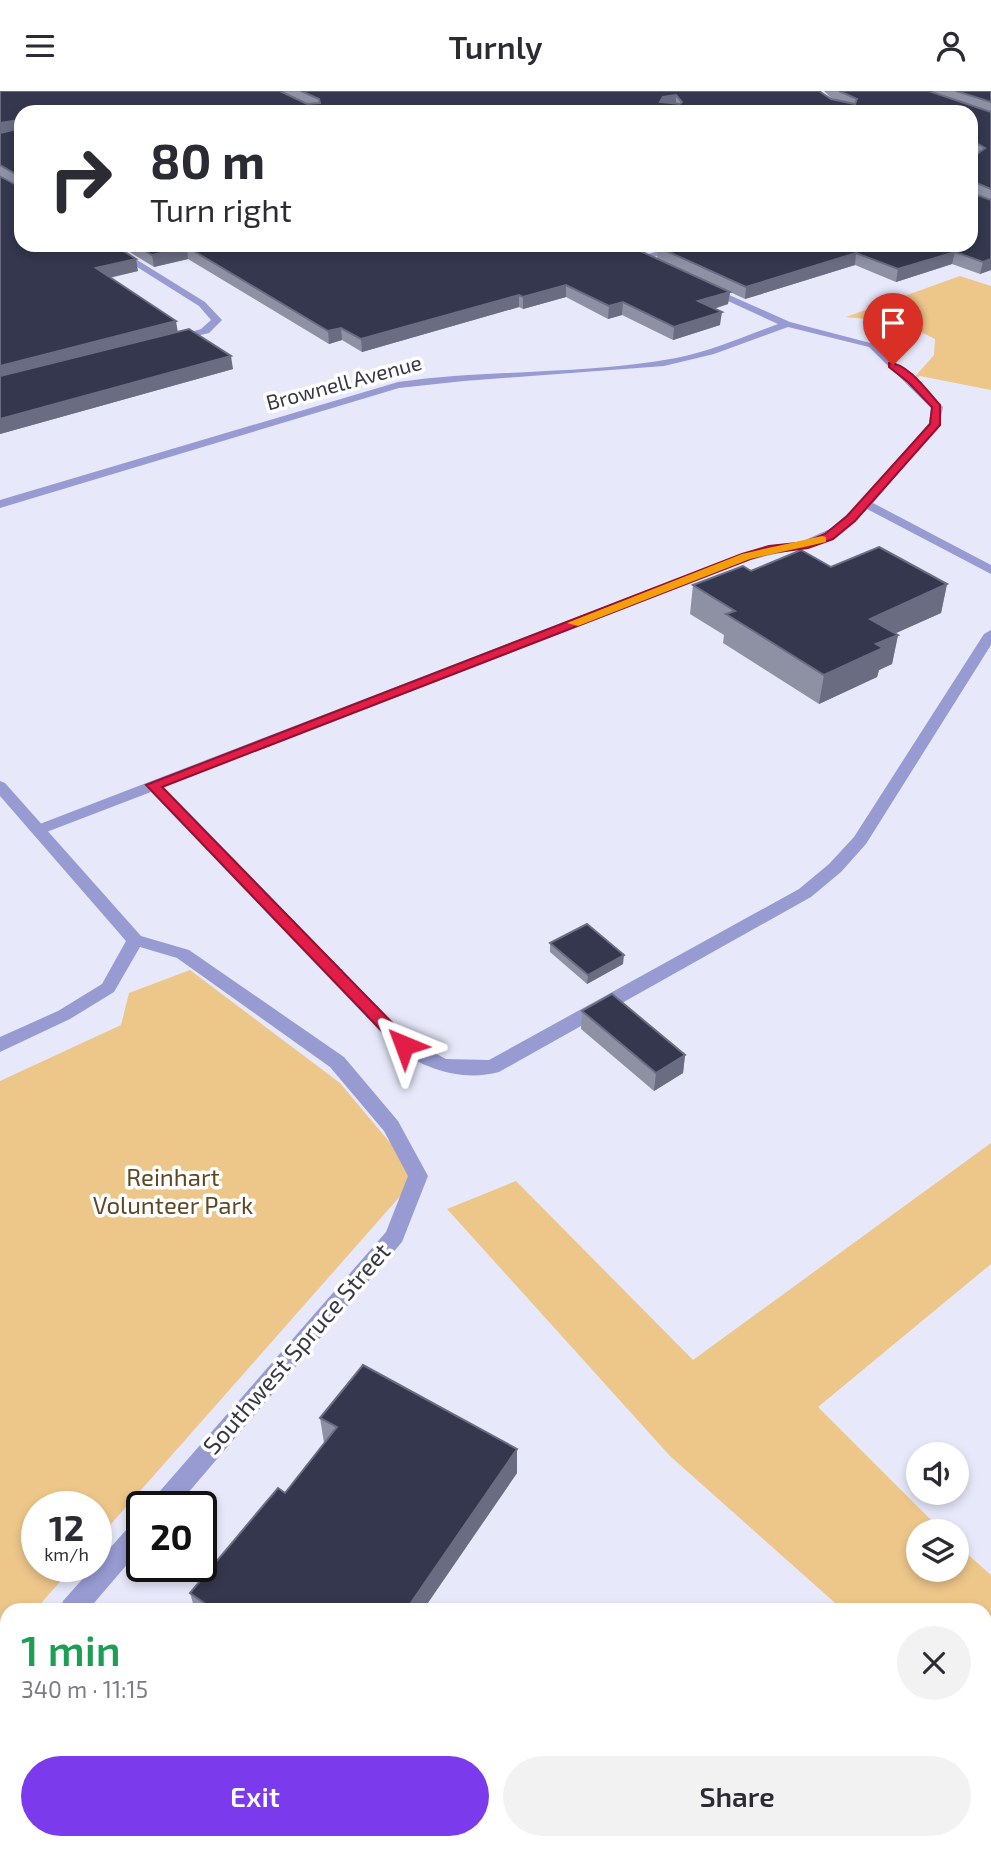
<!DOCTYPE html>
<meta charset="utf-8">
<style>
body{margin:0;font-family:"Exo 2",sans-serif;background:#f2f2f3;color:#2b2b33;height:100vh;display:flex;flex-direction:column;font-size:26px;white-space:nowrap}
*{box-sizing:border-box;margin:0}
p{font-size:23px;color:#7c7c81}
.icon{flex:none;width:38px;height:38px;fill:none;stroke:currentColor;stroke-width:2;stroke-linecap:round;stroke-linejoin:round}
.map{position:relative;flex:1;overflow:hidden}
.panel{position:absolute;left:0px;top:1512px;width:992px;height:247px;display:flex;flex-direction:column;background:#fff;border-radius:21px 21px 0 0;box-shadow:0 4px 10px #0003}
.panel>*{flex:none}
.hud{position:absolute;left:14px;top:14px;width:964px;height:147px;border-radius:21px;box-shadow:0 4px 10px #0003;background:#fff;color:#2b2b33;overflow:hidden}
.tools{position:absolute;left:906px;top:1351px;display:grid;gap:14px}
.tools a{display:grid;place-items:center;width:63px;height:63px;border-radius:50%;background:#fff;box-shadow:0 4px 10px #0003;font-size:35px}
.speed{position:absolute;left:21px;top:1400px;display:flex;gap:14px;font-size:35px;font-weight:700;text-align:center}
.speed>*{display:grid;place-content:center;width:91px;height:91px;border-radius:50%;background:#fff;box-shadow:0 4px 10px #0003;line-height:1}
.speed small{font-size:18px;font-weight:400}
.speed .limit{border:4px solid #111;border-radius:10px;background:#fff;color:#111}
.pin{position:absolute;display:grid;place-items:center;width:60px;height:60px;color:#fff;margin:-72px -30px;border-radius:50% 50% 50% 0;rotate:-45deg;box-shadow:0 0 7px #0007}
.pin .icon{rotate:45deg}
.me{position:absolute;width:77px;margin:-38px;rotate:316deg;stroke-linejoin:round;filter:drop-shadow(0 0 5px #0008)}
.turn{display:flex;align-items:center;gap:24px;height:147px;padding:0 21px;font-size:32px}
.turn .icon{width:91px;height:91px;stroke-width:2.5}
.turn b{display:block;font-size:49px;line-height:60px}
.round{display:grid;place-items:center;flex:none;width:74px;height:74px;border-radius:37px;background:#f2f2f3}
.head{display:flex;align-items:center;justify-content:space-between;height:119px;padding:0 21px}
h1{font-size:42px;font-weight:600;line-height:52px;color:#1e9e55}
.button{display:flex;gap:14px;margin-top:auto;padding:14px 21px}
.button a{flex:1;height:80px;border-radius:42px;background:#7c3aed;color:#fff;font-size:28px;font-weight:600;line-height:80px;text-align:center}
.button a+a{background:#f2f2f3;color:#2b2b33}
header{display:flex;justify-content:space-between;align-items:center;height:91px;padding:0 21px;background:#fff;font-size:32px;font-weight:600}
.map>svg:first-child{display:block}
.green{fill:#edc68a}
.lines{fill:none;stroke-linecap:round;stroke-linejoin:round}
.lane{fill:#989bd2;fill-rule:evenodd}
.street{fill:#989bd2;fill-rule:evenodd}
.wall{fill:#8e90a4;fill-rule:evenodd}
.shaded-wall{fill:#6a6c82}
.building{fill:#35374e;stroke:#6a6c82;stroke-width:2;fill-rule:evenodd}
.route{fill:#e11d48;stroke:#92132f;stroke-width:2}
.slow{fill:#f59e0b}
.labels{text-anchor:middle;stroke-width:7;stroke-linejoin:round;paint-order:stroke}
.far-street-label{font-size:21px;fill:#373843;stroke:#fff}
.park-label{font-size:24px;fill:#5e4824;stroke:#fff}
.street-label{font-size:24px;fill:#373843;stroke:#fff}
</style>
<header><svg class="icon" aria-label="menu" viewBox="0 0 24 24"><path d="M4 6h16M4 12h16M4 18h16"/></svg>Turnly<svg class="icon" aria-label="person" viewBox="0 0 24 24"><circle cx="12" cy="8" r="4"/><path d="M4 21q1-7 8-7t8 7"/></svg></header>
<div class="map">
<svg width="991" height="1758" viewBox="0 0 991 1758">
<rect width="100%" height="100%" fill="#e7e9fb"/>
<!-- green -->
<g class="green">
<path d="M960,185L991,195V299L920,285L912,289L934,264L935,248L903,232L846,226Z"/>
<path d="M190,879L340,992L418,1085L96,1450V1416H37V1475H74L35,1519H7V1551L0,1559V990L121,934L129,902Z"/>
<path d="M991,1052V1173L818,1316L942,1440H919V1479H957V1454L991,1484V1758H836L838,1752H985V1519H843L670,1365L447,1118L516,1090L693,1269Z"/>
</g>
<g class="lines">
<!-- lane -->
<path class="lane" d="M873,251L943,316L939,335L873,412L991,474V483L867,418C824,462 805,454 751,469L164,696L410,949L446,968L489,969L799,798L829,773L854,746L984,543L991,539V554L866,753L841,781L811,806L499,981C463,991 426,978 398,959L151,701L44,742L38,744L30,739L32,736L741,463L803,450L832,437L863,409L929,332L931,317L869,256V252Z"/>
<!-- street -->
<g class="street">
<path d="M102,154H113L205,211L222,229L209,242L172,251V247L201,238L211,229L199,215Z"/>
<path d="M678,154H693L641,170L636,167Z"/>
<path d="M709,195L790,231L878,254L873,257L788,236L714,263L664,275L464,290L399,297L0,417V409L398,291C490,278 585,284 676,267C711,260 745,245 778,233L706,200V196Z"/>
<path d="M0,690L5,692L141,845L189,859L344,966L398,1030L428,1085L402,1151L176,1416H149L153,1408L386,1141L408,1085L384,1040L330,976L177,867L140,856L114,901L70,928L0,961V946L58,920L102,893L126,850L0,705Z"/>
<path d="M142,1427V1456L88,1519H60L63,1510L134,1430Z"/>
<path d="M7,1581V1612L0,1615V1584Z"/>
</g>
</g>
<!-- wall -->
<g class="wall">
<path d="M0,0H819L831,8L836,9L831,7L824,0H991V179L980,183L952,173L896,191L855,174L745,208L730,201L728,213L714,218L720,234L673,249L622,224L608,228L566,206L523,218L519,216L362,261L342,249L329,253L188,168L154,176L118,154H971L21,21V154L138,180L110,187L178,241L233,278L0,343L18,95H19L0,84ZM658,158L657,168L643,161Z"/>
<path d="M751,480L947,493L941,522L895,542L898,544L892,573L879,579L877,586L819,613L723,552L724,544L690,523L693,494Z"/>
<path d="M550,852L623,873L587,893L550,861Z"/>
<path d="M582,920L685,964L683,982L654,1000L581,938Z"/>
<path d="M320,1327L517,1382L423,1519H195L190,1502L285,1402L324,1352Z"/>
</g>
<!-- shaded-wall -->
<g class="shaded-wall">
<path d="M676,4V14L660,11L663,6Z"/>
<path d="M19,29L21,39L0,43V32Z"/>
<path d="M642,154H683L658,156V158L641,161Z"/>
<path d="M187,156L188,168L154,176L152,164Z"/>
<path d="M955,161L952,173L896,191L898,178Z"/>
<path d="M856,162L855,174L745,208L746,196Z"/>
<path d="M136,168L138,180L98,189L96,177Z"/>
<path d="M991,168V179L980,183L983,171Z"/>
<path d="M566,194V206L523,218V206Z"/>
<path d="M730,201L728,213L697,223L698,210Z"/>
<path d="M519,204V216L362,261L361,248Z"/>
<path d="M623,211L622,224L608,228L609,215Z"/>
<path d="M722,221L720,234L673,249L674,236Z"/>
<path d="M176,230L178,242L0,288V275Z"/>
<path d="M341,237L342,249L329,253L328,240Z"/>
<path d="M231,265L233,278L0,343V328Z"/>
<path d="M947,493L941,522L865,556L870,528Z"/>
<path d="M898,544L892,573L879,579L877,586L819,613L824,584L876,553Z"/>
<path d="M624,864L623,873L587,893L588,884Z"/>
<path d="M685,964L683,982L654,1000L656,982Z"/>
<path d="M517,1358V1382L423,1519H406Z"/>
</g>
<!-- building -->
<g class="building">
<path d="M0,0H280L307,13L320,12L319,8L301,0H819L831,8L855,13L857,8L839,0H929L991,21V98L974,91L971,93V58L973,66L985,57L973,50L971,51V21H21V31L19,29L0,32ZM676,4L682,11L680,13L660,11L663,6Z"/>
<path d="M956,0H991V11Z"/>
<path d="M21,37V86L0,74V42Z"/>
<path d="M0,85L18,95L21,94V93V154H114L136,168L96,177L176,230L0,275Z"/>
<path d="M971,97L972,102L991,109V168L983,171L955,161L898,178L856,162L746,196L658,156L666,154H971Z"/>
<path d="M135,154H627L730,201L698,210L722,221L674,236L623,211L609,215L566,194L523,206L519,204L361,248L341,237L328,240L187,156L152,164Z"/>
<path d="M189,238L231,265L0,328V285Z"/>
<path d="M879,456L947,493L870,528L898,544L876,553L883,557L824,584L726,523L735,520L693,494L743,475L751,480L801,459L831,476Z"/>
<path d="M587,833L624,864L588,884L550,852Z"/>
<path d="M612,903L685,964L656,982L582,920Z"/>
<path d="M363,1274L517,1358L406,1519H214L190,1502L278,1397L285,1402L337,1336L320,1327Z"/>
</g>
<!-- route -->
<path class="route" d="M889,272C908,272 928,301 940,314V334L855,430L833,448L808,457L770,462L750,468L162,696L410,950L413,954L410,958H399L146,694L742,463L769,455L806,451L825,443L847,425L930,333L932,316L908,291L889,276Z"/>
<!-- slow -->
<path class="slow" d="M822,445L826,446V451L750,468L578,535L567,532L742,463Z"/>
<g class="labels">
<!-- far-street labels -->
<g class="far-street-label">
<text transform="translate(344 292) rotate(-15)" y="7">Brownell Avenue</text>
</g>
<!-- park labels -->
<g class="park-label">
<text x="173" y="1095">Reinhart<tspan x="173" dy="28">Volunteer Park</tspan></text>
</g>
<!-- street labels -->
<g class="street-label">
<text transform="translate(297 1258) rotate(-49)" y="8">Southwest Spruce Street</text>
</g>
</g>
</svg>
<div class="tools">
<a><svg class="icon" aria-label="sound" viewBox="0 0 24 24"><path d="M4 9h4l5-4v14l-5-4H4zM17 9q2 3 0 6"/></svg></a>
<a><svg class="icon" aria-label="layers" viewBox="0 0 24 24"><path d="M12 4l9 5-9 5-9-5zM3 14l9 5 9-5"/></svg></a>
</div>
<div class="speed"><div>12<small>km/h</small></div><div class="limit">20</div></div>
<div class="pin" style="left:893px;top:274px;background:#d93025"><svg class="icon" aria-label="arrive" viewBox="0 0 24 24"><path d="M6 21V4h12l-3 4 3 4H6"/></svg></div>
<svg class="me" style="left:404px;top:954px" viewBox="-20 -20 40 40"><path d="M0-17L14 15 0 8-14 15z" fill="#e11d48" stroke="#fff" stroke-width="4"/></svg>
<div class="hud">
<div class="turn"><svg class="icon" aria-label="right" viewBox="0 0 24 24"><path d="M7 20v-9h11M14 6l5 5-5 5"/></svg><div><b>80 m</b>Turn right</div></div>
</div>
<section class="panel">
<div class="head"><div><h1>1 min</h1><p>340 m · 11:15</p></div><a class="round"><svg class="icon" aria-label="close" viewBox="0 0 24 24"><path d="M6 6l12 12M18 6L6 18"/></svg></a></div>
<div class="button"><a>Exit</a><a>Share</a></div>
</section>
</div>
